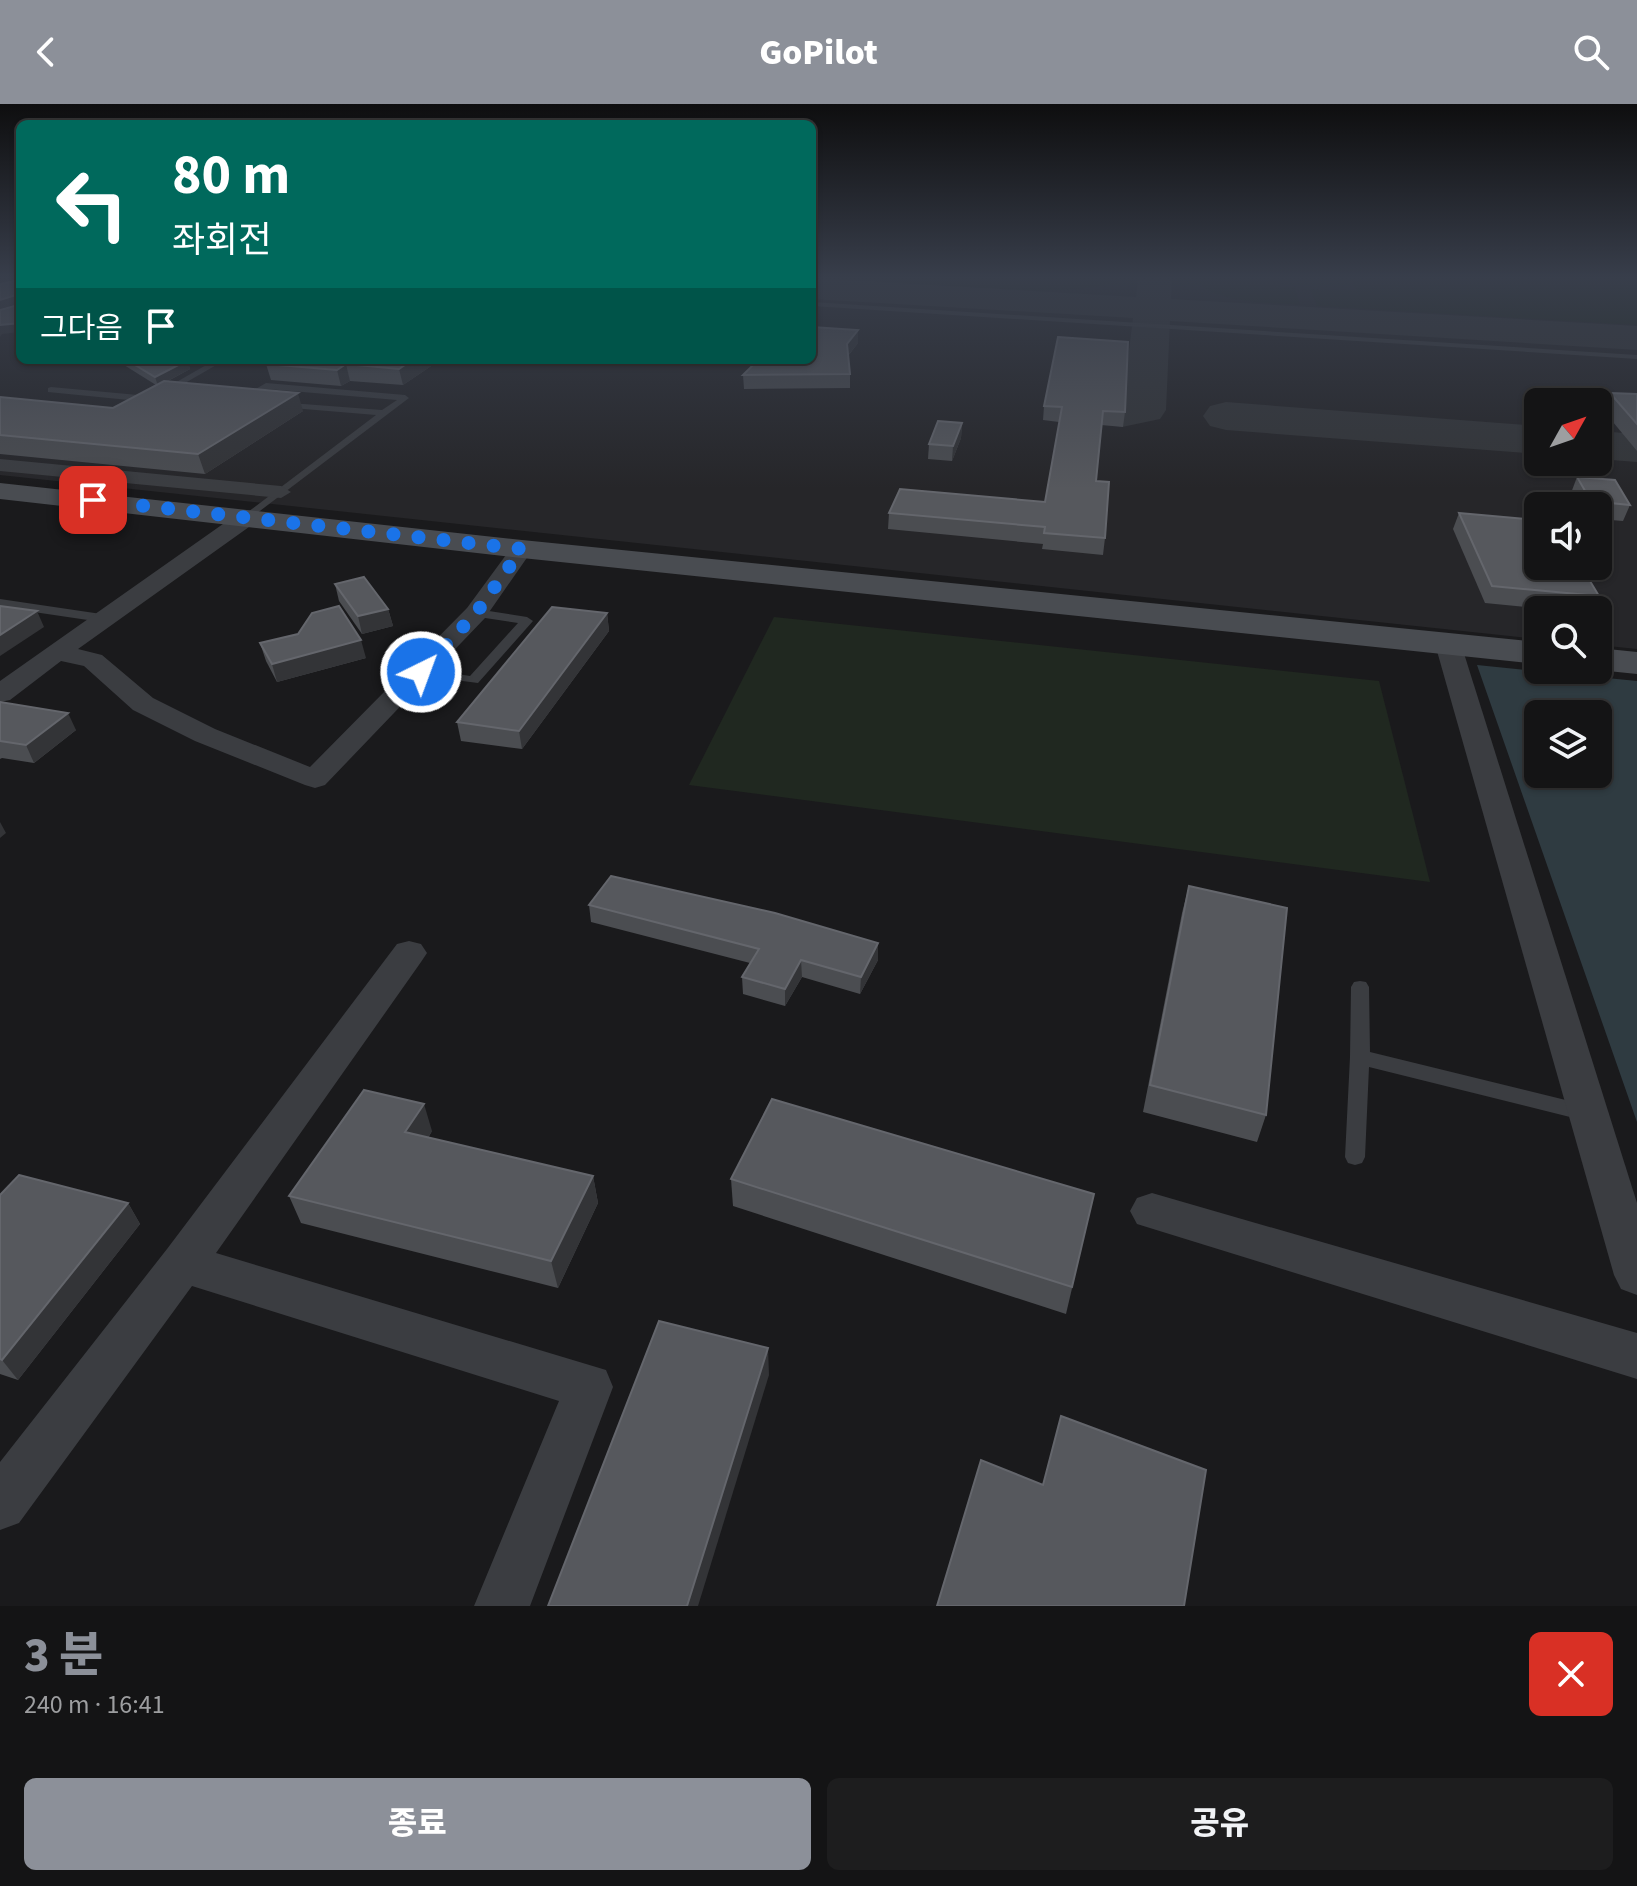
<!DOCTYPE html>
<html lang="ko">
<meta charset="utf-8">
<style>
body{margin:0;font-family:"Source Sans 3","Noto Sans KR",sans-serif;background:#1d1d1e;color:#f1f3f6;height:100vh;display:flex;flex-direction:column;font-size:30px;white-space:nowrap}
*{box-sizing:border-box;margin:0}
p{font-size:26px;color:#9d9ea0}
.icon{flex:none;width:44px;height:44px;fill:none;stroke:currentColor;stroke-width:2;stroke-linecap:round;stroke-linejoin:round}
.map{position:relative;height:1502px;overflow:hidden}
.panel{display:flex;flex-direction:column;background:#141415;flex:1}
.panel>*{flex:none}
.guide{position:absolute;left:16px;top:16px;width:800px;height:244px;border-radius:12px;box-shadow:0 2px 6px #0004,0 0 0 2px #333334;background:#00695c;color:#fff;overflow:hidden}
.needle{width:52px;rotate:50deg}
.fabs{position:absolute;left:1524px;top:284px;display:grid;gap:16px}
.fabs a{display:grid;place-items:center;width:88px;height:88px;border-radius:12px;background:#141415;box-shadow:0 2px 6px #0004,0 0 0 2px #333334;font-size:40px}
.pin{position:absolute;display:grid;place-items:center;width:68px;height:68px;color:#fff;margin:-34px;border-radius:16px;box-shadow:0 4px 12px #0006}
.me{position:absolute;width:88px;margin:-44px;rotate:42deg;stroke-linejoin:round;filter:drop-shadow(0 0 6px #0008)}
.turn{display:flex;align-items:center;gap:28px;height:168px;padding:0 24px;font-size:36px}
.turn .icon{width:104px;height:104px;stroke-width:2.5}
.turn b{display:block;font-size:56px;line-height:68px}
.then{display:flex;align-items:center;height:76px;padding:0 24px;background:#0003;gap:16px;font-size:30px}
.round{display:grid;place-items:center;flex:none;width:84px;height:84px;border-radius:12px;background:#1d1d1e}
.headline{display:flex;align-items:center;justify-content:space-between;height:136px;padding:0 24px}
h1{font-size:48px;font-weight:800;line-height:60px;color:#8c9099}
.primary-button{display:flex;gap:16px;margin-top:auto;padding:16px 24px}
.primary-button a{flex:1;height:92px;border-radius:12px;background:#8c9099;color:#fff;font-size:32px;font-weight:800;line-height:92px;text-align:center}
.primary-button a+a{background:#1d1d1e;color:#f1f3f6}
header{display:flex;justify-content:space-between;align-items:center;height:104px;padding:0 24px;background:#8c9099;color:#fff;font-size:36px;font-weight:800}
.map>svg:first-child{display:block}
.built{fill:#262629;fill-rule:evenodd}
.green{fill:#202820}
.water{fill:#2f3b41;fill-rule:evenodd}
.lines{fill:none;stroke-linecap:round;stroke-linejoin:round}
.taxiway{fill:#343639;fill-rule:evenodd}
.lane{fill:#3b3d41;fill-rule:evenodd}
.street{fill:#3b3d41;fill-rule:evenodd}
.secondary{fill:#494c51;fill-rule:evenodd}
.wall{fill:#4b4d51}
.shaded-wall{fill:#333437}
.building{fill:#56585d;stroke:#64666c;stroke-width:2}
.route{stroke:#1a73e8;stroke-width:14;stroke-dasharray:0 25.2}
</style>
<header><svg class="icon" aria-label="back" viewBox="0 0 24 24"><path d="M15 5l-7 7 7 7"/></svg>GoPilot<svg class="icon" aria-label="search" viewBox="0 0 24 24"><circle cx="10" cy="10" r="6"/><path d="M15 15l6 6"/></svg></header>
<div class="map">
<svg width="1637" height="1502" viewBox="0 0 1637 1502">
<rect width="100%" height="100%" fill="#1a1a1c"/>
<!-- built -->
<path class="built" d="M0,174H20V256H812V174H1637V545L1598,541V506H1538V535L0,371ZM1538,298H1598V358H1538ZM1538,402H1598V462H1538Z"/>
<!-- green -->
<g class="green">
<path d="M845,174H1119C1089,200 894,177 845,174Z"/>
<path d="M1197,174H1279L1281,183H1295L1300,201C1277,199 1205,199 1197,174Z"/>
<path d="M1351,174H1637V221L1317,202L1311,185L1356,187Z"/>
<path d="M774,513L1379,577L1430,778L689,681Z"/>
</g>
<!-- water -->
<path class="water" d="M1477,561L1637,577V1018ZM1538,610H1598V670H1538Z"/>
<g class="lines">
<!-- taxiway -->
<g class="taxiway">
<path d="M812,174L1136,193L1138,174H1172L1171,195L1637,222V246L1170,217L1166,306L1160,315L1122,323L1106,319L1099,309L1106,299L1123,295L1133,214L812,195Z"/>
<path d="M1226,298L1538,322V350L1226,326L1210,322L1203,312L1210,302Z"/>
<path d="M1598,327L1637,330V358L1598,355Z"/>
</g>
<!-- lane -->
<g class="lane">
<path d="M812,198L1637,251V255L812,202Z"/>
<path d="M215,256H225L166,290L159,288Z"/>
<path d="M266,279L405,291L409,294L248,416L244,415V411L376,311L280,303L277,302V298L382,306L397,296L267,285L246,297L239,295Z"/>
<path d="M51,283L149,292L153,295L149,298L48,288V284Z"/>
<path d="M0,495L108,511L114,515L108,519L0,503Z"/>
<path d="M476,505L527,513L533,517L478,579L416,571L414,568L421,564L470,572L518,519L472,512V506Z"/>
<path d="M1360,877L1366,878L1369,883L1370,948L1586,1001L1593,1003L1596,1009L1593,1015L1586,1017L1369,963L1365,1053L1362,1059L1355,1061L1348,1059L1345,1053L1350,953L1351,883L1354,878Z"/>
</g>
<!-- street -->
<g class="street">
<path d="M0,355L281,382L291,388L281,394L0,367Z"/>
<path d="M248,407L259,413L256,418L78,545L102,551L153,594L215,625L310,663L467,504L514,440H530L533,445L485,514L325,681L315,684L305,681L195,637L133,606L84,562L61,557L10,596L0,598V577L240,408Z"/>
<path d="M1448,532L1457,535L1461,540L1637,1099V1191L1621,1185L1614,1171L1435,540L1439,535Z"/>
<path d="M409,837L421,840L427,849L421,858L216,1149L606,1266L613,1283L530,1502H474L559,1297L192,1182L19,1419L0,1426V1358L167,1145L397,840Z"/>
<path d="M1152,1089L1637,1229V1275L1137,1120L1130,1107L1137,1094Z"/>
</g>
<!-- secondary -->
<g class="secondary">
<path d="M0,379L522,436L1538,538V560L522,454L0,395Z"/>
<path d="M1598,544L1637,548V570L1598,566Z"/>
</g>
</g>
<!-- wall -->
<g class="wall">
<path d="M858,239L848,252L850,270V284L744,285L743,271Z"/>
<path d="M122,256H187L190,265L168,277L303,307L205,370L0,350V293L113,304L156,281L124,261Z"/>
<path d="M440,256L403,281L350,277L341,282L271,276L266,260Z"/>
<path d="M1610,289L1637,290V347L1603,306Z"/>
<path d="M1044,302L1125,308L1123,323L1101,321L1096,377L1105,434L1103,451L1042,445L1043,440L888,425L889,409L1045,398L1059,318L1043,316Z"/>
<path d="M962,319L961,334L952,357L928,355L929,340Z"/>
<path d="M1577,373L1630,401L1623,417L1598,415V402H1579L1571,389Z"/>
<path d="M1459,409L1599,492L1593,506H1559L1485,499L1453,425Z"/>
<path d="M335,480L388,505L393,522L362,530L339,497Z"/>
<path d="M607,509L609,527L522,645L461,637L457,618Z"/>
<path d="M260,539L366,554L277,578L266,557Z"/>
<path d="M0,598L76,626L34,659L2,654L0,655Z"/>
<path d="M1189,782L1266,1011L1257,1038L1143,1008L1182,809Z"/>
<path d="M589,801L878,856L860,890L802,873L785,902L743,890L742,873L750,859L591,818Z"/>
<path d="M432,1027L428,1034L593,1072L598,1099L558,1184L301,1119L289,1092Z"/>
<path d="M731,1075L1094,1090L1066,1210L733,1102Z"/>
<path d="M0,1091L128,1099L140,1120L18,1276L0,1270Z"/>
</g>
<!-- shaded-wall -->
<g class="shaded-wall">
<path d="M19,190L20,199L0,205V196Z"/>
<path d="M20,219V228L2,230L0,233V221Z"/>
<path d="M858,226V239L846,254L847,240Z"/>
<path d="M188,256L190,265L158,282L155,273Z"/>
<path d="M412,256H440L403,281L399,265Z"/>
<path d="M346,260L350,277L341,282L337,266Z"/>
<path d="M298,289L303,307L205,370L198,350Z"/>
<path d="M962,319L961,334L952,357L953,342Z"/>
<path d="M388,505L393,522L362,530L358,512Z"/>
<path d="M37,507L44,523L0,552V531Z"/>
<path d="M607,509L609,527L522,645L519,627Z"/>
<path d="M361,536L366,554L277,578L272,560Z"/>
<path d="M68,609L76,626L34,659L26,641Z"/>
<path d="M0,718L6,729L0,734Z"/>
<path d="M878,839V856L860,890L861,873Z"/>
<path d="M801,856L802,873L785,902V885Z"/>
<path d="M424,1000L432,1027L414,1056L405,1028Z"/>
<path d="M593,1072L598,1099L558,1184L551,1157Z"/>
<path d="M128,1099L140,1120L18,1276L2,1256Z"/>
<path d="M768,1244L769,1271L698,1502H687Z"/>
</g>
<!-- building -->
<g class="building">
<path d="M20,176V219L0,221V206L18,201L19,190L0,196V180Z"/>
<path d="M812,223L858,226L847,240L850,270L743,271L758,256H812Z"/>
<path d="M1058,233L1128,238L1125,308L1103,307L1096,377L1109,378L1105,434L1044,429L1045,423L889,409L900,385L1045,398L1062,303L1044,302Z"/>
<path d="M127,256H188L155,273Z"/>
<path d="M273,256H412L399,265L346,260L337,266L266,260Z"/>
<path d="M164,277L298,289L198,350L0,331V293L113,304Z"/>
<path d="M1610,289L1637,290V320Z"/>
<path d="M938,317L962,319L953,342L929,340Z"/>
<path d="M1577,373L1615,376L1630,401L1591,397Z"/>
<path d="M1459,409L1538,416V462H1581L1599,492L1492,482Z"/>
<path d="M364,473L388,505L358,512L335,480Z"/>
<path d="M0,502L37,507L0,531Z"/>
<path d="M339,502L361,536L272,560L260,539L298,530L312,509Z"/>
<path d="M552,503L607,509L519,627L457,618Z"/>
<path d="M0,598L68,609L26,641L0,637Z"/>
<path d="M611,772L775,809L878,839L861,873L801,856L785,885L742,873L759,845L589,801Z"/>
<path d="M1189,782L1287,804L1266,1011L1150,981Z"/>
<path d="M364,986L424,1000L405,1028L593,1072L551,1157L289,1092Z"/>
<path d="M772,995L1094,1090L1072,1183L731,1075Z"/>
<path d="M19,1071L128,1099L2,1256L0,1255V1091Z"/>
<path d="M659,1217L768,1244L687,1502H548Z"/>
<path d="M1061,1312L1206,1366L1184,1502H937L981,1356L1043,1381Z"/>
</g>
<!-- sky -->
<linearGradient id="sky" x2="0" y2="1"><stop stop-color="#0e0e0f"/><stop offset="0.45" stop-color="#383e4b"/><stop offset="1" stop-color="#383e4b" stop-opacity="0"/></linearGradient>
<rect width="1637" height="385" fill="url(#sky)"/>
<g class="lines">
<!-- route -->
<path class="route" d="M93,396L522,445L476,509L421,568"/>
</g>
</svg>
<div class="fabs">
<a><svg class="needle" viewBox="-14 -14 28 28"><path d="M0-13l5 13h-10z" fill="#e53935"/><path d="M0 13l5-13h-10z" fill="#9d9ea0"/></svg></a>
<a><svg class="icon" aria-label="sound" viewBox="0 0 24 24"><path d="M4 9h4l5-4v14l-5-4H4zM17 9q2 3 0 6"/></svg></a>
<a><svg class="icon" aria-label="search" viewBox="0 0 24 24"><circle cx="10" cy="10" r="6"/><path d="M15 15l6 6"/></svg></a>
<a><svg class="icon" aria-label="layers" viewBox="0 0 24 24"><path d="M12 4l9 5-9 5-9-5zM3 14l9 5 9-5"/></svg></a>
</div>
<div class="pin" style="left:93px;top:396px;background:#d93025"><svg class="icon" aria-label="arrive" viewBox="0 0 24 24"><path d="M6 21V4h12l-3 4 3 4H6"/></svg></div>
<svg class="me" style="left:421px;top:568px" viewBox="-20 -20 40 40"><circle r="17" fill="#1a73e8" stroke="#fff" stroke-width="3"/><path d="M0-11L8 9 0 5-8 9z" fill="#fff"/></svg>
<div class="guide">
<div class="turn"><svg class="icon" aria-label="left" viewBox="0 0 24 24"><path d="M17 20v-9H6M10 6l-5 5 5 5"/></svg><div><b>80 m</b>좌회전</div></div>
<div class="then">그다음<svg class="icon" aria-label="arrive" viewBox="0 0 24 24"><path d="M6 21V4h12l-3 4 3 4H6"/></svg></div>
</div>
</div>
<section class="panel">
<div class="headline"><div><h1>3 분</h1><p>240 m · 16:41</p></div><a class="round" style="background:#d93025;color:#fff"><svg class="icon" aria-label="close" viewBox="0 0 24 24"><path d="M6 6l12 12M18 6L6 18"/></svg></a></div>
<div class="primary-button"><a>종료</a><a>공유</a></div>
</section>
